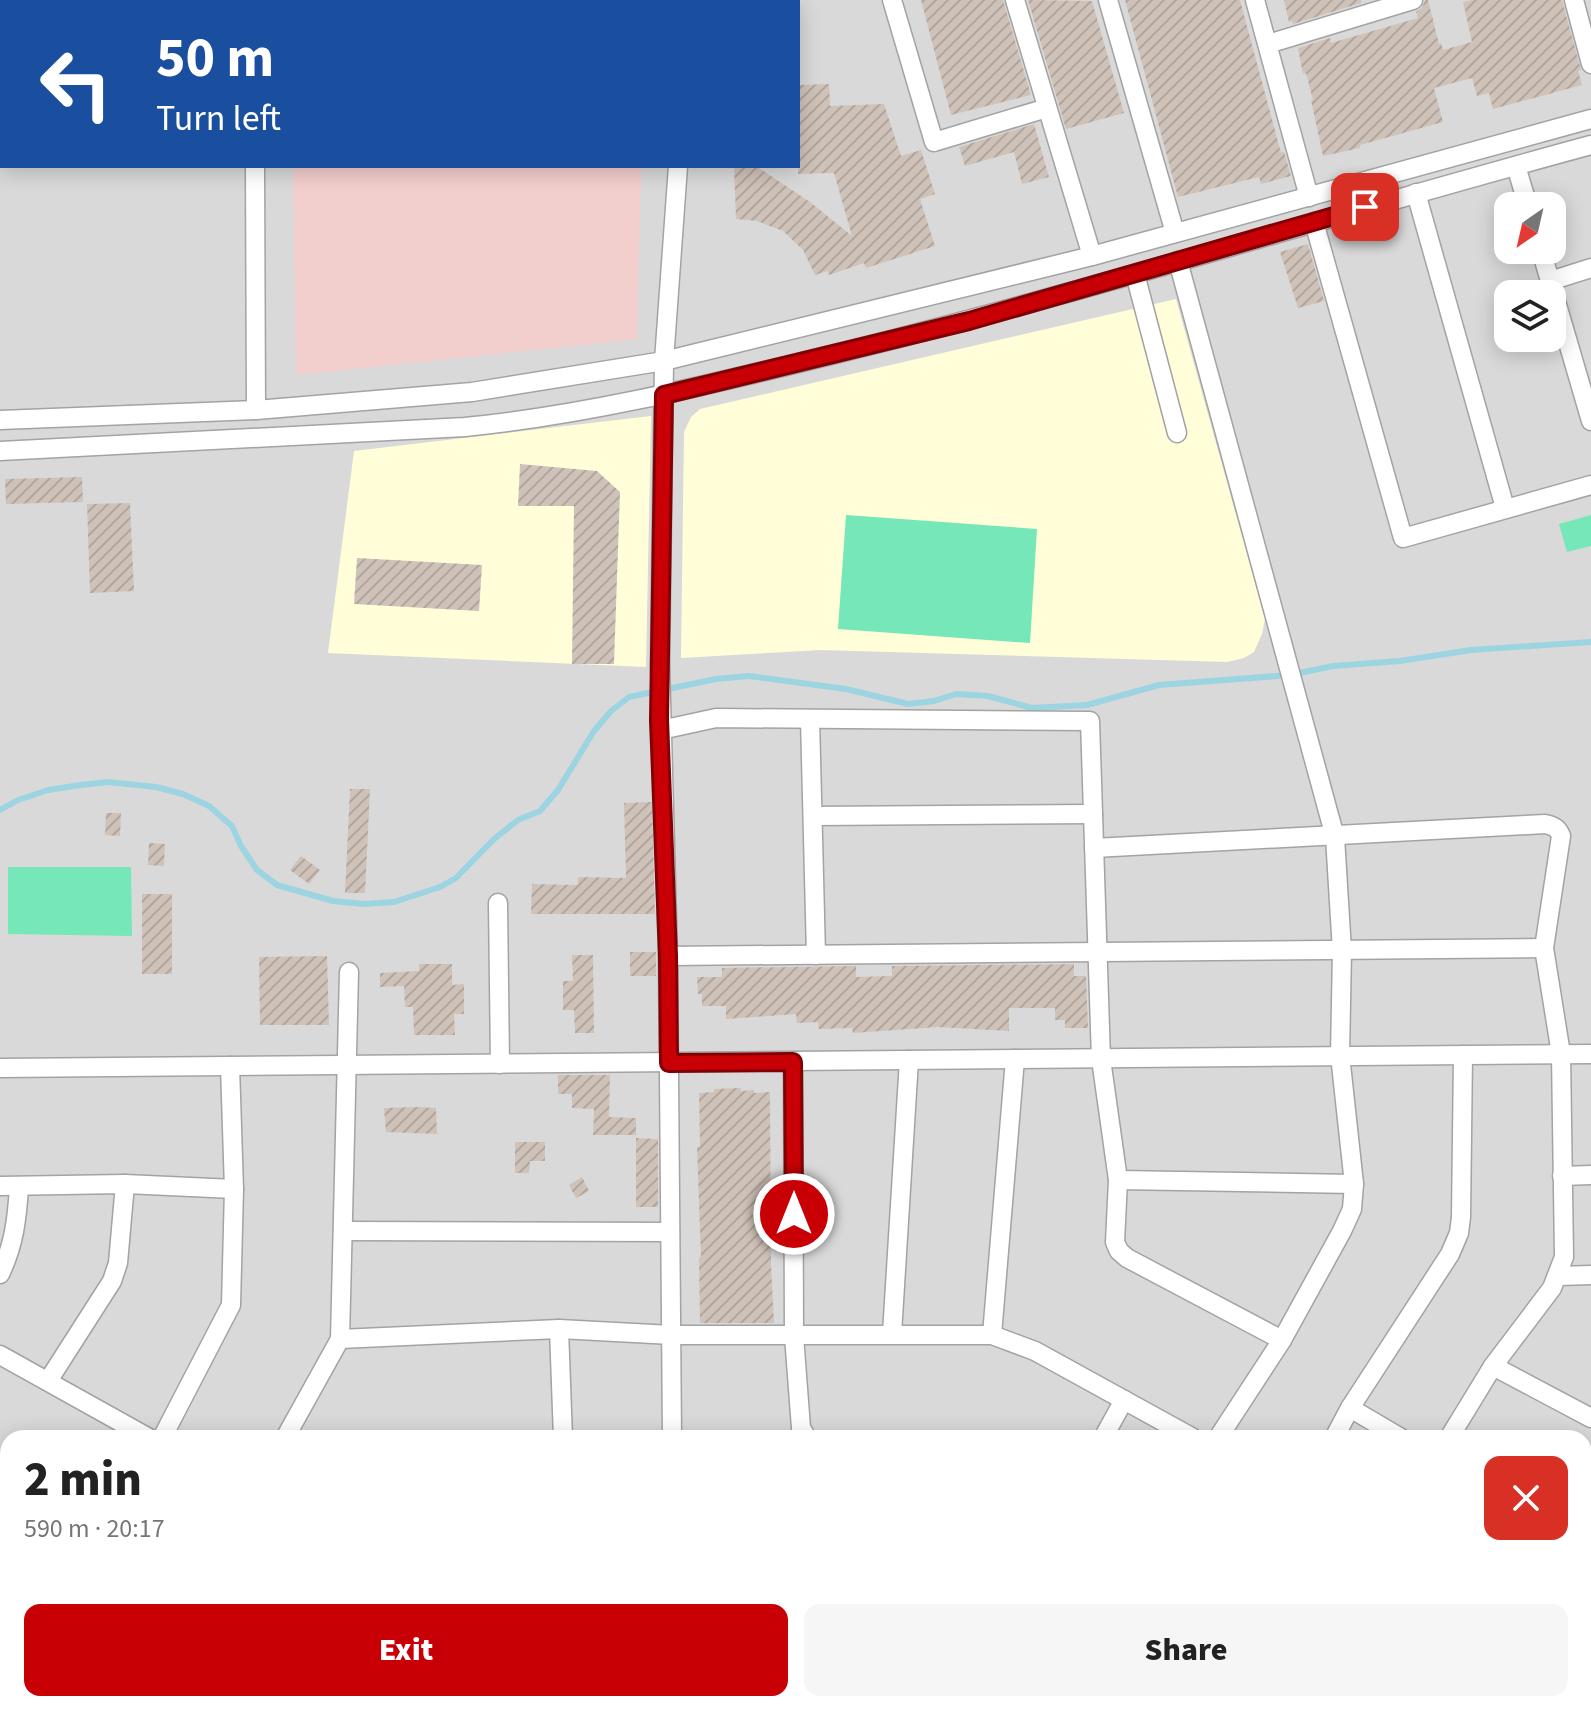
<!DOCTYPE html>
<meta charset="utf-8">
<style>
body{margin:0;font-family:"Source Sans 3",sans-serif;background:#f6f6f6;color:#222;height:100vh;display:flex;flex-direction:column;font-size:30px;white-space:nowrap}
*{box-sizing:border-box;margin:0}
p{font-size:26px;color:#767676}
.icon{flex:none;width:44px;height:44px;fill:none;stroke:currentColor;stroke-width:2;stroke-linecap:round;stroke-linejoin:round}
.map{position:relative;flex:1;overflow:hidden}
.sheet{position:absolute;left:0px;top:1430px;width:1592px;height:282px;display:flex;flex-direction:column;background:#fff;border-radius:24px 24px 0 0;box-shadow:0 4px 20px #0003}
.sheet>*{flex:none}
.guide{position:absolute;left:0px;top:0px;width:800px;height:168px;box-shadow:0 4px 20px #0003;background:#1a4fa0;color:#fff;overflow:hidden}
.needle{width:52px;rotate:214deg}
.fabs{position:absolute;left:1494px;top:192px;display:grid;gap:16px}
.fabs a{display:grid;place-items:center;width:72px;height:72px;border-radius:16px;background:#fff;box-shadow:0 4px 20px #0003;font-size:40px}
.pin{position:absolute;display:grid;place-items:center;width:68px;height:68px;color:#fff;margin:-34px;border-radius:16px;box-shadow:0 4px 12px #0006}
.me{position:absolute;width:88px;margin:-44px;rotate:0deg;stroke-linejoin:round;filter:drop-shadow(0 0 6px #0008)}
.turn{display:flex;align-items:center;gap:28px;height:168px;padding:0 24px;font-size:36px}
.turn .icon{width:104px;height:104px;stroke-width:2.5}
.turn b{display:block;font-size:56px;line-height:68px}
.round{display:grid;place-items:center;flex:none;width:84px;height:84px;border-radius:16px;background:#f6f6f6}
.overview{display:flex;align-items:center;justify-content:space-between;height:136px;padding:0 24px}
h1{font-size:48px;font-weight:800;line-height:60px}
.primary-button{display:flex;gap:16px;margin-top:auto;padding:16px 24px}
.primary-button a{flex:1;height:92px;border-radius:16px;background:#c80006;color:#fff;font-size:32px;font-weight:800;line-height:92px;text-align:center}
.primary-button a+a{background:#f6f6f6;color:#222}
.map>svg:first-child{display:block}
.residential{fill:#dad9d9;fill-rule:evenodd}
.commercial{fill:#f2cecd}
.education{fill:#fffed9}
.pitch{fill:#75e7b8}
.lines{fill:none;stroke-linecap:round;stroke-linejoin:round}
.stream{stroke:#9cd4e2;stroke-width:6}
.building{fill:url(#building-hatch)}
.minor-casing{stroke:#a3a3a3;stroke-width:21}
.minor{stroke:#fff;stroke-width:18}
.route-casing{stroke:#820004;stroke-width:20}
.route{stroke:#c80006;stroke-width:14}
</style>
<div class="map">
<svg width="1591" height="1711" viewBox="0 0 1591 1711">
<defs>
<pattern id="building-hatch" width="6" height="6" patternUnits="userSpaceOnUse" patternTransform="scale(2)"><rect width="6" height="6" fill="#cfc2b9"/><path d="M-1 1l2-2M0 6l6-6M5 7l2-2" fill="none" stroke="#b1a69e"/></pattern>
</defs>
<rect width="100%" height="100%" fill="#efeae1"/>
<!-- residential -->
<path class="residential" d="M0,0H1591V1711H0ZM2,2H798V166H2ZM1508,206H1552V250H1508ZM1508,294H1552V338H1508ZM8,1438H1584V1704H8Z"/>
<!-- commercial -->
<g class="commercial">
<path d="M290,0H629L630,2H290Z"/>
<path d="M293,166H641L637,339L296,375Z"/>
</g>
<!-- education -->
<g class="education">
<path d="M1176,299L1265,619L1262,634L1254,652L1244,658L1227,662L821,650L681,658L684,432L691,417L700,409Z"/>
<path d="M651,416L646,667L328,653L354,451Z"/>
</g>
<!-- pitch -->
<g class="pitch">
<path d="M846,515L1037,529L1030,643L838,629Z"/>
<path d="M1591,515V546L1567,552L1559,524Z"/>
<path d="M8,867H131L132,936L8,934Z"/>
</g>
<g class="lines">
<!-- stream -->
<path class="stream" d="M0,810L18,800L48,790L81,785L108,782L156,787L183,794L209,806L232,826L241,846L257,870L277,885L333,901L364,904L394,902L440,887L456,878L494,839L518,820L540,811L558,790L594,731L611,711L629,697L716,679L749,676L846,689L908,704L934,701L956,694L988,696L1032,708L1087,705L1159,685L1290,675L1333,666L1400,661L1471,650L1591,642"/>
</g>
<!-- building -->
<g class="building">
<path d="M921,0H1003L1031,95L951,115Z"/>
<path d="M1028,0L1092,1L1124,113L1066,129Z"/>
<path d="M1125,0H1240L1281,153L1284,152L1291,176L1261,184L1259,177L1178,197Z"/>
<path d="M1284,0H1361V3L1293,24L1292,21L1289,22Z"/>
<path d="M1425,0H1428L1439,44L1441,43L1443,50L1472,42L1463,2L1472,0H1562L1581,70L1578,71L1582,85L1493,109L1489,93L1477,96L1472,78L1434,88L1443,122L1360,145V148L1323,156L1311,100H1313L1306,73L1303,74L1298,48L1330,38L1331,43L1418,18L1416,12L1422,8Z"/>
<path d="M829,84L830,106L884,104L901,156L921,150L935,194L920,199L935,246L866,268L864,263L829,275L828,271L815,275L803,250L783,231L757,221L736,219L734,166H756L810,202L852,236L834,173L798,174V85Z"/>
<path d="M1034,124L1049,177L1022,184L1014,152L965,166L959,147Z"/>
<path d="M1308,244L1324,301L1298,308L1280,252Z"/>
<path d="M520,464L597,471L620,492L614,664H572L574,506H518Z"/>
<path d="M82,477L83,502L6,504L5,479Z"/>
<path d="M130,503L134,591L90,593L87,504Z"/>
<path d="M357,558L482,565L479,611L354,604Z"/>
<path d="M350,789H370L365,893H345Z"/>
<path d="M652,802L655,914H531L532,884L578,885V877L626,878L624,803Z"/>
<path d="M106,813H121L120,836L105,835Z"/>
<path d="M149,843L165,844L164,866L148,865Z"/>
<path d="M301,856L320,870L309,884L290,870Z"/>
<rect x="142" y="894" width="30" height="80"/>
<rect x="630" y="952" width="26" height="24"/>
<path d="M572,955H593L594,1033H575L574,1010H563V981H573Z"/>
<path d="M327,956L329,1025H260L259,957Z"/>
<path d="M419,964H452V985L464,984V1014H454L455,1035H414L413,1007H405L404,986L380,987V973L419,971Z"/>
<path d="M1074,964V976H1086L1088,1028H1065V1020H1055V1008H1009V1031L938,1027L853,1033L852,1028L819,1029L818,1022L797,1023L796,1014L726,1019V1006H702V994H698L697,977H722V968L856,966V977L892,976V966Z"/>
<path d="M558,1075H610L609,1117L636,1118V1135H593L594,1109L572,1108V1094H558Z"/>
<path d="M741,1088V1091L754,1090V1093L770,1092L771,1265L774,1323H700L699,1258L701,1257L697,1147H700L699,1093L714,1092V1089Z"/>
<path d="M419,1107L436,1108L437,1134L386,1132L384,1108Z"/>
<path d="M636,1138L658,1139V1207H636Z"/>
<path d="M515,1142H545V1161H530L529,1173H515Z"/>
<path d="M582,1177L589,1191L576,1198L569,1185Z"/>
</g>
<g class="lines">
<defs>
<g id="minor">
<path d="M255,0V2"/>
<path d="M683,0V2"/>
<path d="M892,0L934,142L1047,108"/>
<path d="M1015,0L1092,256"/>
<path d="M1108,0L1175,233"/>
<path d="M1255,0L1309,197"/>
<path d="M1574,0L1591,64"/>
<path d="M1268,44L1413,0"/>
<path d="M255,166L256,410"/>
<path d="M1516,166L1528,206"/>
<path d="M1416,193L1505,508"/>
<path d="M1314,222L1403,538L1591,485"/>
<path d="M1541,250L1591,421"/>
<path d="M1178,261L1335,837L1342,951L1340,1055L1354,1184L1352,1209L1342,1231L1282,1340L1218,1438"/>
<path d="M1135,274L1177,433"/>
<path d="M1550,281L1591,268"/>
<path d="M0,420L256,410L472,392L664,361L1092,256L1591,119"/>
<path d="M0,451L465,427C587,415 707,385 827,356C1084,293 1336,214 1591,145"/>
<path d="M810,719L816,955"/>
<path d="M661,730L716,718L1090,721L1101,1059L1118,1180L1115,1242L1119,1251L1127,1258L1282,1340"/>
<path d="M813,816L1093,814"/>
<path d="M1094,848L1545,824C1554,826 1558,828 1561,836L1544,948L1561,1054L1564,1257L1552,1288L1493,1366L1449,1438"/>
<path d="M498,903L500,1064"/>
<path d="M668,956L1544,948"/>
<path d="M793,1062L794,1336L801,1428L807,1438"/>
<path d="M0,1068L1591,1054"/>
<path d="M1562,1176L1591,1175"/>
<path d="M1118,1180L1354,1184"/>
<path d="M0,1186L125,1184L234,1189"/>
<path d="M343,1231L670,1232"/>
<path d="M0,1274C14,1245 17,1219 19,1187"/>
<path d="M1559,1276L1591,1275"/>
<path d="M559,1329L563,1438"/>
<path d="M892,1334L909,1060"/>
<path d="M992,1335L1015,1059"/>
<path d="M340,1339L559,1329L672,1335H992L1035,1351L1193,1438"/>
<path d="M0,1355L149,1438"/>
<path d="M1493,1366L1591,1418"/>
<path d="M48,1381L112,1281L118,1263L125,1184"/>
<path d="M1350,1408L1401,1438"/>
<path d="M162,1438L231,1305L234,1189L230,1066"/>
<path d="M285,1438L340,1339L349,972"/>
<path d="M672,1438L668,956L660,662L664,361L678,166"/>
<path d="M1103,1438L1124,1400"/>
<path d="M1334,1438L1350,1408L1450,1254L1459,1233L1461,1217L1463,1055"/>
<path d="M0,1472L8,1477"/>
<path d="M1584,1534L1591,1538"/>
<path d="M0,1560L8,1564"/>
<path d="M1584,1654L1591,1658"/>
<path d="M0,1686L8,1673"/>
<path d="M220,1704L232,1711"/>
<path d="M839,1704L851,1711"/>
<path d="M1044,1704L1057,1711"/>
<path d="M1464,1704L1476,1711"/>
<path d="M133,1711L137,1704"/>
<path d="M406,1711L410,1704"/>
<path d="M550,1711L554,1704"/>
<path d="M720,1711L723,1704"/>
<path d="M1186,1711L1190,1704"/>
<path d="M1302,1711L1306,1704"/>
</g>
</defs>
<!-- minor casing -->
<use href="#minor" class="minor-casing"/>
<!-- minor -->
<use href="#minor" class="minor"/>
</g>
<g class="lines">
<defs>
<path id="route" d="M794,1214L793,1062L669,1063L668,956L659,720L664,395L969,321L1365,207"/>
</defs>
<!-- route casing -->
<use href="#route" class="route-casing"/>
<!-- route -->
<use href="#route" class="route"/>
</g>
</svg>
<div class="fabs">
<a><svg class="needle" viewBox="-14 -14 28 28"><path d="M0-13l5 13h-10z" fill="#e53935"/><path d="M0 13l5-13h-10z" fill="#767676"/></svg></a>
<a><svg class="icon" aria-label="layers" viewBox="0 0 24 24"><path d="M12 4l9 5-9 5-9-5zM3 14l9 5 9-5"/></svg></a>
</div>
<div class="pin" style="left:1365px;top:207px;background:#d93025"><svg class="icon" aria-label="arrive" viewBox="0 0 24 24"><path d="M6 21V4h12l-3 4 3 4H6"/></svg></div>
<svg class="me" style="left:794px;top:1214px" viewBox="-20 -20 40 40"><circle r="17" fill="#c80006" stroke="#fff" stroke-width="3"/><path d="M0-11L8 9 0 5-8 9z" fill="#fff"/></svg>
<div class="guide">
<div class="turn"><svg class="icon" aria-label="left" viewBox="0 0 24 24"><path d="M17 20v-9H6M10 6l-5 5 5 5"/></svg><div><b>50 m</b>Turn left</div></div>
</div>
<section class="sheet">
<div class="overview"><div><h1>2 min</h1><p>590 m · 20:17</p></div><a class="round" style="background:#d93025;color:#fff"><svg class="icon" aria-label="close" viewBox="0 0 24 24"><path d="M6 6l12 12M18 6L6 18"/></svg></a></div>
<div class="primary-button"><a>Exit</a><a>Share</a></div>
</section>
</div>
